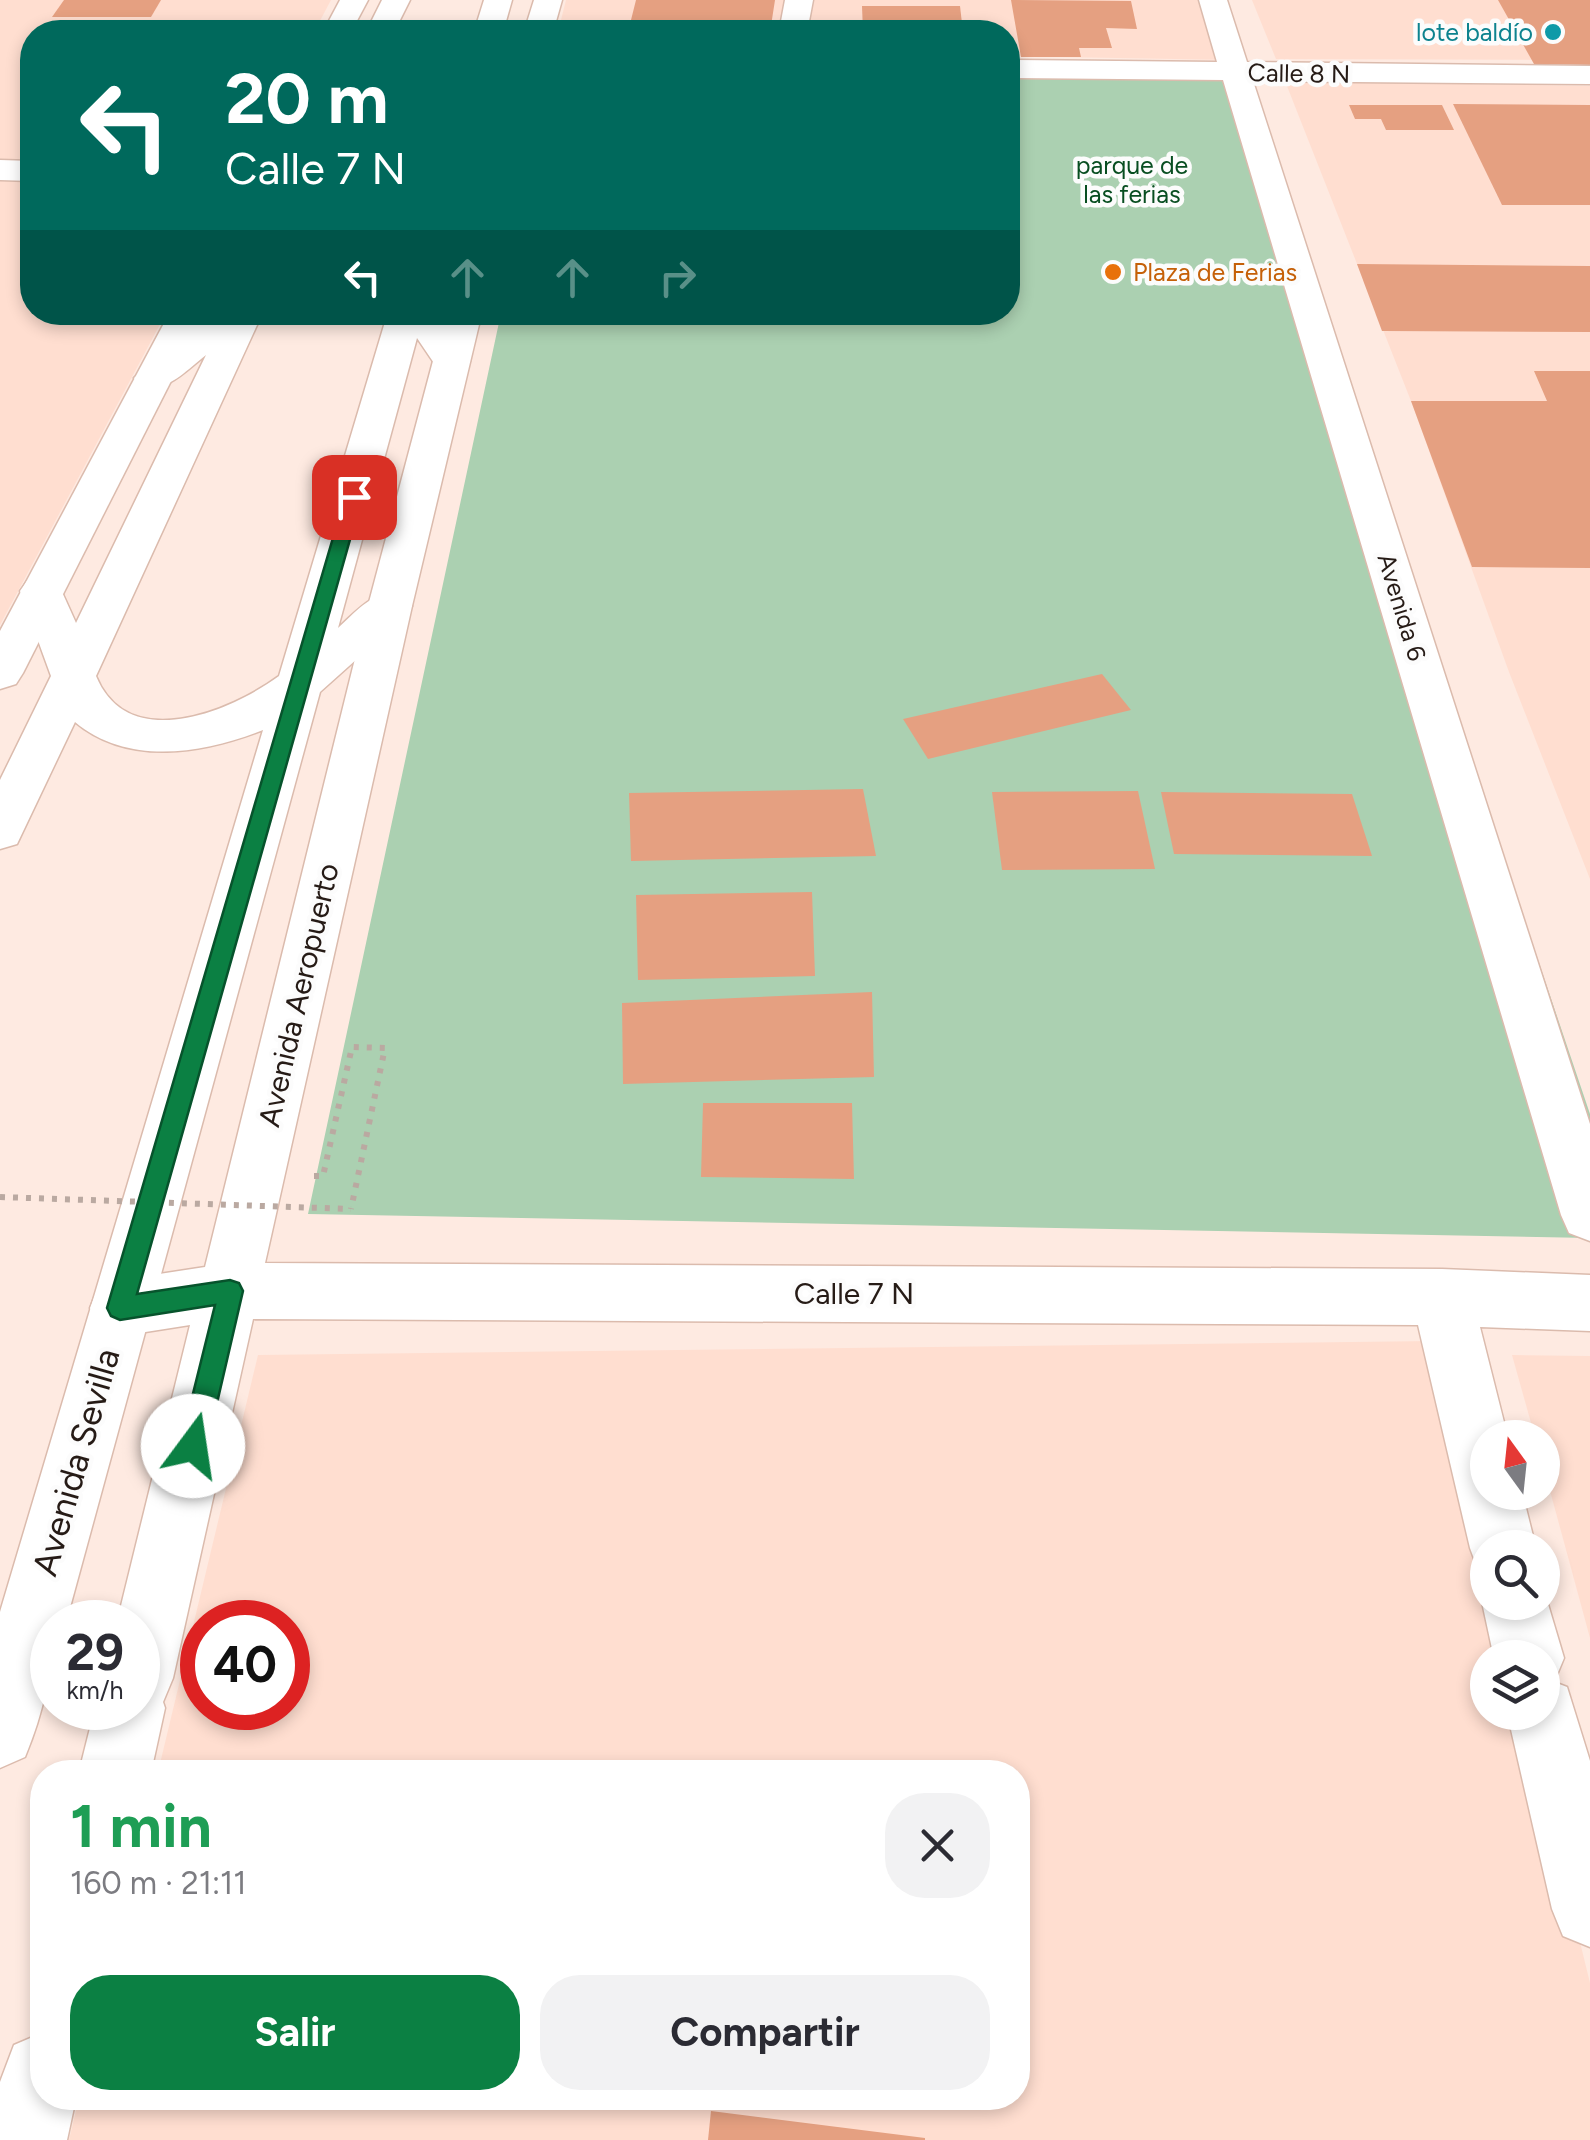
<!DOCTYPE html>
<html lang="es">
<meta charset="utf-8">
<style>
body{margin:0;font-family:Figtree,sans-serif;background:#f2f2f3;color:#2b2b33;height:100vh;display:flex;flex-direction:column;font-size:38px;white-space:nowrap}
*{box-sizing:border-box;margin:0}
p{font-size:32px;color:#7c7c81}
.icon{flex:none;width:55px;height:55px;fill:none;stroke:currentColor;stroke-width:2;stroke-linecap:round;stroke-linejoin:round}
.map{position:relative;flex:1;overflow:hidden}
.panel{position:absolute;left:30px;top:1760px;width:1000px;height:350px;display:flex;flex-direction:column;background:#fff;border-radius:40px;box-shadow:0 5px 15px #0003}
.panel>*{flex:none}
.banner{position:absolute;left:20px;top:20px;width:1000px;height:305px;border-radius:40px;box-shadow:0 5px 15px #0003;background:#00695c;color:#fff;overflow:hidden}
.needle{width:65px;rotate:345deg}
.buttons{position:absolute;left:1470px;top:1420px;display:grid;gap:20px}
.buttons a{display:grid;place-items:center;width:90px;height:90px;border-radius:50%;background:#fff;box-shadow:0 5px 15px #0003;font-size:50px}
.speed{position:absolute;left:30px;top:1600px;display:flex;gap:20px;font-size:50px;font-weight:700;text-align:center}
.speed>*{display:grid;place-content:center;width:130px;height:130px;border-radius:50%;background:#fff;box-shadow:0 5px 15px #0003;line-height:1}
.speed small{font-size:25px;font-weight:400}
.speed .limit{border:15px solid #d22;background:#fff;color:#111}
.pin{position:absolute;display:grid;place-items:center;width:85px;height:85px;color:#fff;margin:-42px;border-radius:20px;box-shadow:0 5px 15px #0006}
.me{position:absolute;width:110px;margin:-55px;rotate:14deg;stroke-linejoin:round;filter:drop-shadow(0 0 8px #0008)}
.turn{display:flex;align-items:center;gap:35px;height:210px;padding:0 40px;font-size:45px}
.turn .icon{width:130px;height:130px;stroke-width:2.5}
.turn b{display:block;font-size:70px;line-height:85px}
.lanes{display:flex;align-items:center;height:95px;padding:0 40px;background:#0003;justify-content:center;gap:50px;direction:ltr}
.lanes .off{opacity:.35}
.round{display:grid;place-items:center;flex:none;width:105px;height:105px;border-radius:40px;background:#f2f2f3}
.head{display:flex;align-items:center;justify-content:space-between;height:170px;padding:0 40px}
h1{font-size:60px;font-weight:700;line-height:75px;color:#1e9e55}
.action{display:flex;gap:20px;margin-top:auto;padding:20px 40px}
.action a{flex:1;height:115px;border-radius:40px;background:#0b8043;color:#fff;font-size:40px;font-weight:700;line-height:115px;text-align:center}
.action a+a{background:#f2f2f3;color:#2b2b33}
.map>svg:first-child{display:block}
.built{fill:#ffded0;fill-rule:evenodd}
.green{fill:#abd0b1}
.building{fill:#e5a081}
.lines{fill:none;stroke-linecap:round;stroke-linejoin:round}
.minor-casing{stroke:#dbbbad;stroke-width:3}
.major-casing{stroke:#dbbbad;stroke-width:3}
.path{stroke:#baa9a1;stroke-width:6;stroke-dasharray:5 8;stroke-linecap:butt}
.minor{fill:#fff;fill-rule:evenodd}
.major{fill:#fff;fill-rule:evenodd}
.path-bridge{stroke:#baa9a1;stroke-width:6;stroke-dasharray:5 8;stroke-linecap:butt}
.route{fill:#0b8043;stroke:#07532c;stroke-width:2.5}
.culture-dot{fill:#0f9aa8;stroke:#fcfcfc;stroke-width:4}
.food-dot{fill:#e8710a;stroke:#fcfcfc;stroke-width:4}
.labels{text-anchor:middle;stroke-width:9;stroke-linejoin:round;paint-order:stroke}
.far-culture-label{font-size:25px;fill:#0d838f;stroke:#fcfcfc;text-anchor:end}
.far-street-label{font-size:25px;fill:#261b16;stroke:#fcfcfc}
.far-park-label{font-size:25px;fill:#084e21;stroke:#fcfcfc}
.far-food-label{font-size:25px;fill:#c56008;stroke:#fcfcfc;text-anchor:start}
.street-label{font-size:30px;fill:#261b16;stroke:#fcfcfc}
.near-street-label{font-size:35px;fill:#261b16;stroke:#fcfcfc}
</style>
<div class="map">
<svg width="1590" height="2140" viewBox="0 0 1590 2140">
<rect width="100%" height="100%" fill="#feeae1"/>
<!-- built -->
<g class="built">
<path d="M0,0H331L314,32H32V312L166,313L0,625Z"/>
<path d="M566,0H1211L1233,60L1008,56V32H558Z"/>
<path d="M1252,0H1590V60L1276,59Z"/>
<path d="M1285,81L1590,86V879L1509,672L1411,401Z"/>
<path d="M1433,1341L1487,1563L1488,1602L1511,1657L1488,1658V1712L1524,1713L1590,1983V2140H69L79,2098H1018V1772H158L258,1355ZM202,1622H288V1708H202Z"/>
<path d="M1512,1355L1590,1356V1638L1543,1465L1542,1438L1535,1437Z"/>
</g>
<!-- green -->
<path class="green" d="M1008,79L1241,80L1590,1114V1238L308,1214L501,313L1008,312Z"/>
<!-- building -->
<g class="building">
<path d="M64,0H161L151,17H52Z"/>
<path d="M636,0H775L770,32H628Z"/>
<path d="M1011,0L1131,1L1137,29L1106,28L1112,48H1079L1081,57H1021Z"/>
<path d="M1498,0H1590V65L1534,64Z"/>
<path d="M862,6H960L963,32H863Z"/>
<path d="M1453,104L1590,105V205H1502Z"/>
<path d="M1349,105H1442L1454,130H1386L1381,119H1355Z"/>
<path d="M1357,264L1590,266V332L1382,331Z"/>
<path d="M1534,371H1590V568L1472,567L1411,401H1547Z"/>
<path d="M1102,674L1131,710L928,759L903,719Z"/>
<path d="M863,789L876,856L631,861L629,793Z"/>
<path d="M1138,791L1155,869L1002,870L992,792Z"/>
<path d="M1161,792L1352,794L1372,856L1174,854Z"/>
<path d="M812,892L815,976L638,980L636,895Z"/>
<path d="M872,992L874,1077L623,1084L622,1003Z"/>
<path d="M703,1103H852L854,1179L701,1177Z"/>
<path d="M711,2111L925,2138V2140H708Z"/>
</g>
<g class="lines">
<defs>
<g id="minor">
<path d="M340,0H368L351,32H323Z"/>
<path d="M534,0H562L553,32H524Z"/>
<path d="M785,0H813L807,32H779Z"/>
<path d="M1199,0H1227L1247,62L1590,66V84L1253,81L1590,1124V1241L1569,1233L1561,1215L1223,80L1008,78V60L1217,62Z"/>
<path d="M0,160L32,161V181L0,180Z"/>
<path d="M170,312H206L23,673L16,684L0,689V631Z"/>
<path d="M446,312H482L412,606L265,1263L1442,1269L1590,1275V1331L1480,1327L1508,1438H1488V1492H1522L1536,1548H1488V1575L1479,1572L1470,1548L1418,1325L253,1319L173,1678L163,1702L165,1708L151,1772H79L95,1708H138V1622H117L190,1325L120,1336L98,1328L90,1308L98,1288L120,1280L205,1267L368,606Z"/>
<path d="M1542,1584L1564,1658L1554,1682L1567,1687L1590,1761V1947L1563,1936L1552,1909L1507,1712H1542V1658H1494L1482,1602L1488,1589V1602H1542Z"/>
<path d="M42,2033V2098H76L67,2140H0V2082L14,2045Z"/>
</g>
<g id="major">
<path d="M382,0H410L394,32H366Z"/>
<path d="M484,0H512L503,32H474Z"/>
<path d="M214,312H263L96,676C128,754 230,712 279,676L388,312H437L470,361L464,369L451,372L438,369L417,338L338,628C359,609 375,587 405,596L412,606L405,616L320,692L66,1622H52C52,1673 44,1711 25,1757L0,1768V1612L263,730C204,753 129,767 75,722L17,844L0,849V780L51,676L20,591L27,581L42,577L57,581L76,623L206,355C185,371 168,393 140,386L134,378Z"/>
</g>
</defs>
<!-- minor casing -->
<use href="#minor" class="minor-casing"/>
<!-- major casing -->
<use href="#major" class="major-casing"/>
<!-- path -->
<path class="path" d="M314,1176H323L352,1047L385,1048L351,1209"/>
<!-- minor -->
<use href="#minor" class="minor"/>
<!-- major -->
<use href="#major" class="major"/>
<!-- path-bridge -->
<path class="path-bridge" d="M0,1197L351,1209"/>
</g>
<!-- route -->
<path class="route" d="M354,492L362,497L137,1294L230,1280L239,1283L243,1291L207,1446L203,1455L193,1459L184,1455L180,1446L215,1305L120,1320L111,1316L107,1308L345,497Z"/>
<!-- markers -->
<circle class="culture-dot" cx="1553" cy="32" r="10"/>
<circle class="food-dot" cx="1113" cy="272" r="10"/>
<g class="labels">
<!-- far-culture labels -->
<g class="far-culture-label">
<text x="1533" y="41">lote baldío</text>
</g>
<!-- far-street labels -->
<g class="far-street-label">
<text transform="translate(1299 73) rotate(1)" y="9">Calle 8 N</text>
<text transform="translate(1402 607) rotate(73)" y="9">Avenida 6</text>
</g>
<!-- far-park labels -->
<g class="far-park-label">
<text x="1132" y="174">parque de<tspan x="1132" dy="29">las ferias</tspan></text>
</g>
<!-- far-food labels -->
<g class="far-food-label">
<text x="1133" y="281">Plaza de Ferias</text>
</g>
<!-- street labels -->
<g class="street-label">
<text transform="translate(299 995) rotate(-77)" y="10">Avenida Aeropuerto</text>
<text x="854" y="1304">Calle 7 N</text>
</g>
<!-- near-street labels -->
<g class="near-street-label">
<text transform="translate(76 1462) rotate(-74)" y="12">Avenida Sevilla</text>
</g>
</g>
</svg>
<div class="buttons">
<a><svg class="needle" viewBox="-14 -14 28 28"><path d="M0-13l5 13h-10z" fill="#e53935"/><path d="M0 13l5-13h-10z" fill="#7c7c81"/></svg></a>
<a><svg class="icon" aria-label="search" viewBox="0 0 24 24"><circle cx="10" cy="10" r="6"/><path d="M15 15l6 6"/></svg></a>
<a><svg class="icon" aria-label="layers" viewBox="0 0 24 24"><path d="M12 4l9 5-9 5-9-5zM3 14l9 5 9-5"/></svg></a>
</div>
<div class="speed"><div>29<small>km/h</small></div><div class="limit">40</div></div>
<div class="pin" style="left:354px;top:497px;background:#d93025"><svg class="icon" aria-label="arrive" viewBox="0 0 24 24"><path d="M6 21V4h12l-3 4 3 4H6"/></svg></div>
<svg class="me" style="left:193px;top:1446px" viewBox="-20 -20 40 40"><circle r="19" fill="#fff"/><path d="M0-13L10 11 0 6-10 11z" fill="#0b8043"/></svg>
<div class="banner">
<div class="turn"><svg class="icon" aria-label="left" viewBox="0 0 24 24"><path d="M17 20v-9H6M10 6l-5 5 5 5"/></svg><div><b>20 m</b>Calle 7 N</div></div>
<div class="lanes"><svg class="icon" aria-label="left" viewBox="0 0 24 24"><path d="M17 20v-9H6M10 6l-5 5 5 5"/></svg><svg class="icon off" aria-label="ahead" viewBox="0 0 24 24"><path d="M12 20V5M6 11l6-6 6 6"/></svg><svg class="icon off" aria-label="ahead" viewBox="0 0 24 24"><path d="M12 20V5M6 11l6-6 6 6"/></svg><svg class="icon off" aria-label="right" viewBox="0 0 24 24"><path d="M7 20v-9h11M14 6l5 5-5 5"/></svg></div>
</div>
<section class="panel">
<div class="head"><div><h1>1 min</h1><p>160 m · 21:11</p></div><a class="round"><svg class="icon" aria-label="close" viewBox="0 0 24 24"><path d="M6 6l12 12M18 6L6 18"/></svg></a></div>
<div class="action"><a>Salir</a><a>Compartir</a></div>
</section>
</div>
